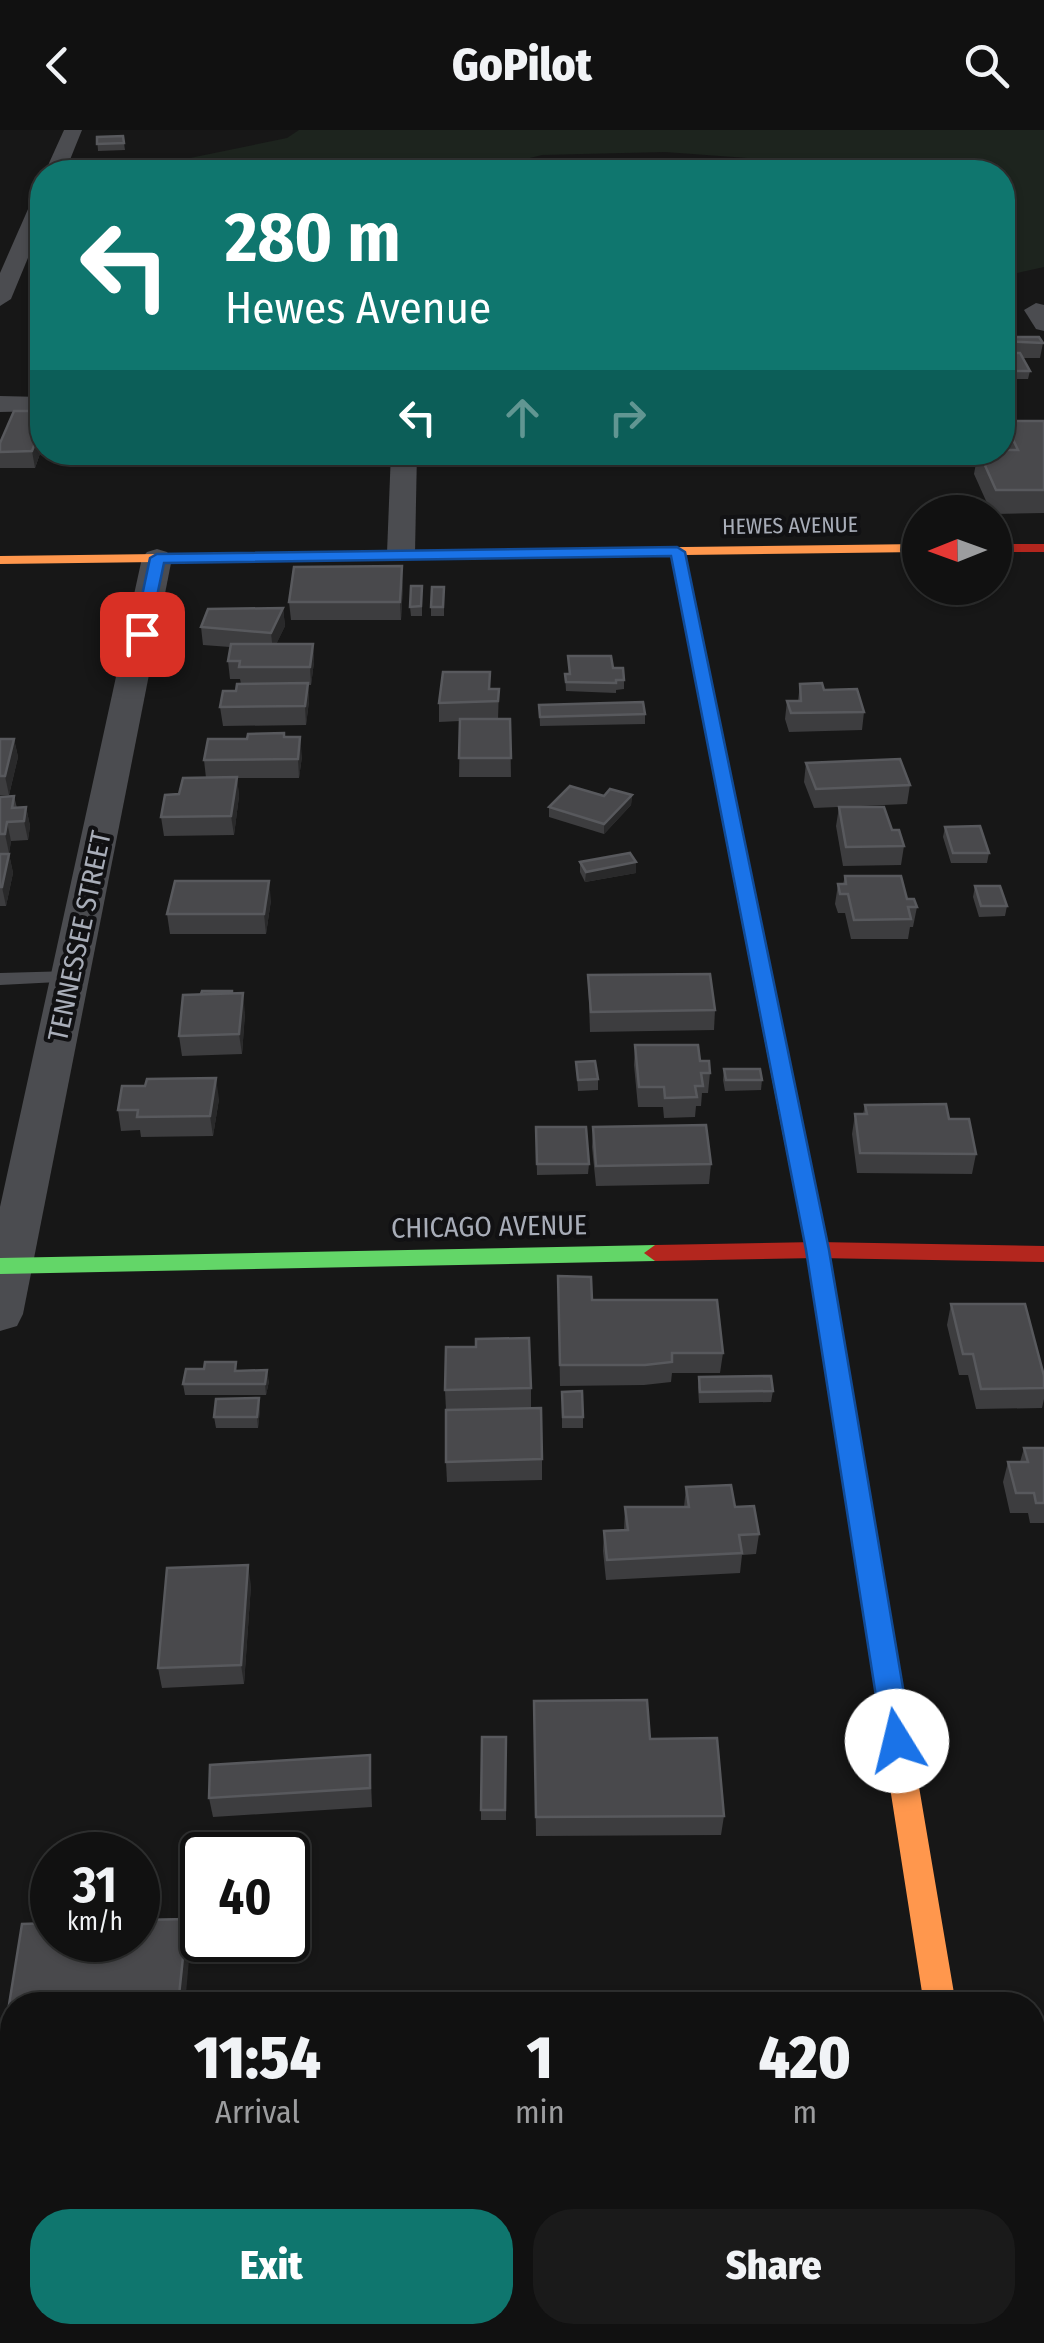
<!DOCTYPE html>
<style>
body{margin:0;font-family:"Fira Sans Condensed",sans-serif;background:#1a1a1a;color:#f1f3f6;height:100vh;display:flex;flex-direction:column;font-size:38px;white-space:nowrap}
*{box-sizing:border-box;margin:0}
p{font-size:32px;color:#9c9d9f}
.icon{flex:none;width:55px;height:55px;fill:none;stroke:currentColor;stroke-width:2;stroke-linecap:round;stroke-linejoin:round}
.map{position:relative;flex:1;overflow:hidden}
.sheet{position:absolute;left:0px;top:1862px;width:1045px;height:352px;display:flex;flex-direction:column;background:#111;border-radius:40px 40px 0 0;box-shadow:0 2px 8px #0004,0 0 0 2px #303131}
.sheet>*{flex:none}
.guide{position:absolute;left:30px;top:30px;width:985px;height:305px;border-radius:40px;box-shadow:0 2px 8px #0004,0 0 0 2px #303131;background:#0f766e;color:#fff;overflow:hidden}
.needle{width:65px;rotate:269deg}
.fabs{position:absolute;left:902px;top:365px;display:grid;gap:20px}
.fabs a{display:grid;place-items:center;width:110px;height:110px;border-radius:50%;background:#111;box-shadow:0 2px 8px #0004,0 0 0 2px #303131;font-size:50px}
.speed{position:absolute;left:30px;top:1702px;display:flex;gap:20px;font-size:50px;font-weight:700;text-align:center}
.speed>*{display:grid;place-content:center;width:130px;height:130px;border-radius:50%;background:#111;box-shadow:0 2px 8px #0004,0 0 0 2px #303131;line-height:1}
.speed small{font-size:25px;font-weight:400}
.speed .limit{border:5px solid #111;border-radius:15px;background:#fff;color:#111}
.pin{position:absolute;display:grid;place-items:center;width:85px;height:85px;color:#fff;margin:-42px;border-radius:20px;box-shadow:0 5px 15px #0006}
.me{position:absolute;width:110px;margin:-55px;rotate:351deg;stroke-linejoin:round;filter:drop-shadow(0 0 8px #0008)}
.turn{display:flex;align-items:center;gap:35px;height:210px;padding:0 30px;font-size:45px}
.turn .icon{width:130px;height:130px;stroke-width:2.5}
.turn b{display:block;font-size:70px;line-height:85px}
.lanes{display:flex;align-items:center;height:95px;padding:0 30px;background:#0003;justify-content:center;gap:50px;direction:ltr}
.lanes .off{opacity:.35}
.eta{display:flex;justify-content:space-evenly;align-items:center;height:170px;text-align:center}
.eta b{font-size:60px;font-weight:800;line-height:70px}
.action{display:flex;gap:20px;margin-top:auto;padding:20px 30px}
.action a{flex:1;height:115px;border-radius:40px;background:#0f766e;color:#fff;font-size:40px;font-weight:800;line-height:115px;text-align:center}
.action a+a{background:#1a1a1a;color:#f1f3f6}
header{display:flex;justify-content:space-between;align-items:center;height:130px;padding:0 30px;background:#111;font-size:45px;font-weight:800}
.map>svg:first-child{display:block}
.green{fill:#1d241e}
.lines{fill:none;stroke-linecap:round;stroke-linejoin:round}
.lane{fill:#4b4c50;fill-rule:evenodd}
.street{fill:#4b4c50;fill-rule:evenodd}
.fast{fill:#63d668;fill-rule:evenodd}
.slow{fill:#ff974d;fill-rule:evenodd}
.jam{fill:#b3261e;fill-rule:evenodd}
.wall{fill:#3d3d3f}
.shaded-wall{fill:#29292a}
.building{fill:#49494c;stroke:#58595d;stroke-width:2.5}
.route{fill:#1a73e8;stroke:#114b97;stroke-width:2.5}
.labels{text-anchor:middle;stroke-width:8;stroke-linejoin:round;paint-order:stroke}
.far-street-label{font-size:22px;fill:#a8adb8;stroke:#111113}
.street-label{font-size:28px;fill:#a8adb8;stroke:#111113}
</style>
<header><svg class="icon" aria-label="back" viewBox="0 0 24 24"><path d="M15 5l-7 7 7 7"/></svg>GoPilot<svg class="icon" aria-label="search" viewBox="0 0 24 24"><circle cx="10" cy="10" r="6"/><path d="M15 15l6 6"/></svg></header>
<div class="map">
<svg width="1044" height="2213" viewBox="0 0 1044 2213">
<rect width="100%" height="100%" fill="#171717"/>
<!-- green -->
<path class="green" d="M299,0H1044V137L1003,146L1002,42H776L761,29L665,22L542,25L474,42H155L190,28L287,8Z"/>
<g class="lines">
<!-- lane -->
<path class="lane" d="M71,841L81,847L78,851L0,855V843Z"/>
<!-- street -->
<g class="street">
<path d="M64,0H82L65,42H45Z"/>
<path d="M42,64V94L11,169L0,176V143L32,70Z"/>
<path d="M1036,173L1044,175V201L1036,199L1024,180Z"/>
<path d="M0,266L42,267V281L0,282Z"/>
<path d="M391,322H417L415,423L411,429H391L387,423Z"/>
<path d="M157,419L167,422L172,428L23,1184L17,1196L0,1201V1077L142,428L147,422Z"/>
<path d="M959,2202H1029L1031,2213H959Z"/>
</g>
<!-- fast -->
<g class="fast">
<path d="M677,418L684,422L804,1000L793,1007L782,1000L670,422Z"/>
<path d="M655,1115L666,1123L655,1131L0,1144V1128Z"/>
</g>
<!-- slow -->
<g class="slow">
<path d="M920,414V422L0,434V426Z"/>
<path d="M793,993L804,1000L828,1120L956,1875H924L806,1120L782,1000Z"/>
</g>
<!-- jam -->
<g class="jam">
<rect x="995" y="414" width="49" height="8"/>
<path d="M817,1112L1044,1116V1132L817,1128L655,1131L644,1123L655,1115Z"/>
</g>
</g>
<!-- wall -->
<g class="wall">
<path d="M123,6L125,20L98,21L97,7Z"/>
<path d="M1002,192L1016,207L1043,213L1040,228H1023L1030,241L1028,249H1002Z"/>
<path d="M42,281V318L35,338H0V313Z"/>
<path d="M1004,291H1044V383L995,384V382H991L974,344L978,322H1002Z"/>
<path d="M59,322H107L59,324Z"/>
<path d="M135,322H161L158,330L136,331Z"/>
<path d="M403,454L401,490H291L289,472Z"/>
<path d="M422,456V486H411L410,477Z"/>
<path d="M444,457V486H431V477Z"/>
<path d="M283,478L285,496L276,514H313L314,532L311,555H308L309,571L306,595L223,596L220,577L241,554L240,549H230L228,531L230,517L203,515L201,497Z"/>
<path d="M568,526L613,538L624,550V559L616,560V563L566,561L565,544H569Z"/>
<path d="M800,554L824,560L864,582L862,600L789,602L785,589L787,571H798Z"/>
<path d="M490,559H499L498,589H510L511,647H459L460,591L439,592V573Z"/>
<path d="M539,575L645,584V594L540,596Z"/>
<path d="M284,603L285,607L302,626L299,648H237L239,666L234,705L164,706L161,687L179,664L206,648L204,630L247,609Z"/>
<path d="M0,609H14L18,627L9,665H0Z"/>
<path d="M806,633L910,655L907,674L814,678L804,652Z"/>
<path d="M632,665L631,675L604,704L549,687V677L604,666Z"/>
<path d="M14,666L17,678L26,677L30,696L28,710L11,711L9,723H0V667Z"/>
<path d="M839,677L904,716L901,735L843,736L836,696Z"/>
<path d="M945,697L989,723L987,733H951L943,707Z"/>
<path d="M0,724H9L13,743L6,776H0Z"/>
<path d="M580,732H636V743L585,752L580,742Z"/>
<path d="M845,746L907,769L917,777L913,797H910L908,809H851L845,783H838L835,774L838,754H843Z"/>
<path d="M975,756L1007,776L1005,786L979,787L973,767Z"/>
<path d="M271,770L266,804H170L167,784Z"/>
<path d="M588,845L715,880L714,900L590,902Z"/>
<path d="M232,863L245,883L242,924L182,926L179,906Z"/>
<path d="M635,915L700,931L710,943L708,963H702L701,976H696L695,987L664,988L663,977H638L634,935Z"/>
<path d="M576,932L598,949V960L578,961Z"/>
<path d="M724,939L762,950L761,960L725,961L723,950Z"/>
<path d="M219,969L213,1006L141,1007L140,1000L121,1001L118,980Z"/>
<path d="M865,975L949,989L976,1024L972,1044L857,1043L852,1004L855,984H863Z"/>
<path d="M536,997L589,1034L588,1044L537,1045Z"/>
<path d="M593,997L711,1034L709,1054L596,1056L592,1017Z"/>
<path d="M558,1146L592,1170L723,1223L720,1243H672L671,1252L644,1255L560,1256Z"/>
<path d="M951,1174L1044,1246V1269L1042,1278L976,1279L968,1245H959L947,1195Z"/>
<path d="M237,1241L269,1251L266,1265H185L183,1254Z"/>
<path d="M699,1247L773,1261L771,1272L699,1273L698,1257Z"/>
<path d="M531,1258V1278L446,1280L445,1260Z"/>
<path d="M562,1262L583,1287V1298H562Z"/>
<path d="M260,1279L258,1298H216L214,1287Z"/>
<path d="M1024,1318H1044V1393H1030L1028,1383H1010L1003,1352L1008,1332H1020Z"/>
<path d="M542,1329V1350L447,1352L446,1332Z"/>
<path d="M686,1357L735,1377L759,1404L756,1424L742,1425L740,1443L606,1450L603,1421L604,1401L624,1400L625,1377H684Z"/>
<path d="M251,1455L244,1554L162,1558L158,1538Z"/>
<path d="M534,1571L650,1609L724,1686L721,1705L536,1706Z"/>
<path d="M506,1607V1690H481V1680Z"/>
<path d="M370,1625L372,1677L213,1687L209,1668Z"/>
<path d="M12,1984V2076L0,2077V1985Z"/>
</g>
<!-- shaded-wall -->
<g class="shaded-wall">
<path d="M42,295V318L35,338L32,321Z"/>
<path d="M402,436L403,454L401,490L400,472Z"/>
<path d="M283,478L285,496L273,521L271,503Z"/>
<path d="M313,514L314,532L311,555L310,537Z"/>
<path d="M308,553L309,571L306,595L305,576Z"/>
<path d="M300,607L302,626L299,648L298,629Z"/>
<path d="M14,609L18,627L9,665L5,646Z"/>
<path d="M237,647L239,666L234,705L231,686Z"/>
<path d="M632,665L631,675L604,704V694Z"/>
<path d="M26,677L30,696L28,710L24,691Z"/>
<path d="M7,692L11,711L9,723L5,704Z"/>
<path d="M9,724L13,743L6,776L2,757Z"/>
<path d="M636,732V743L585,752L586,742Z"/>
<path d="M269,751L271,770L266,804L264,784Z"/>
<path d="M243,863L245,883L242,924L239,904Z"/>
<path d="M216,948L219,969L213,1006L210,986Z"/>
<path d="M267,1240L269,1251L266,1265L265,1254Z"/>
<path d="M259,1268L260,1279L258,1298L257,1287Z"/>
<path d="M248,1435L251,1455L244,1554L241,1535Z"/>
<path d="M187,1789L191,1807L185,1875H178Z"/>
</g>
<!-- building -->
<g class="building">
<path d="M123,6L124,13L97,14V7Z"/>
<path d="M1002,192H1007L1016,207H1039L1043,213L1002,211Z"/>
<path d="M1002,223H1020L1030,241H1002Z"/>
<path d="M14,281H42V295L32,321L0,322V313Z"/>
<path d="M1004,291H1044V360H996L979,322H1002V320H1018Z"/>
<path d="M402,436L400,472H289L294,437Z"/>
<path d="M411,456H422L421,476L410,477Z"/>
<path d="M432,457H444L443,477H431Z"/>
<path d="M283,478L271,503L201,497L208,479Z"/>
<path d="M231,514H313L310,537H239L240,531H228Z"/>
<path d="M568,526H611L613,538H623L624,550H616V553L566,552L565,544H570Z"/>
<path d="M443,542H490L489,559H499L498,571L439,573Z"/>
<path d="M308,553L305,576L220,577L223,561H236L237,554Z"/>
<path d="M822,553L824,560L857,559L864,582L791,583L787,571H801L800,554Z"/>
<path d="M643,572L645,584L540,587L539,575Z"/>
<path d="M460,589H510L511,628H459Z"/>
<path d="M284,603V607H300L298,629L204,630L208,609H247L248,604Z"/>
<path d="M0,609H14L5,646H0Z"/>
<path d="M900,629L910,655L816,659L806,633Z"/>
<path d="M237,647L231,686L161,687L165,665L179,664L183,648Z"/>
<path d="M570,656L604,666L610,659L632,665L604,694L549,677Z"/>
<path d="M14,666L12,678L26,677L24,691L7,692L5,704H0V667Z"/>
<path d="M839,677H884L892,700H899L904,716L846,717Z"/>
<path d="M980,696L989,723H953L945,697Z"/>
<path d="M630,723L636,732L586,742L580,732Z"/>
<path d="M0,724H9L2,757H0Z"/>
<path d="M845,746H901L907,769H914L917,777H908L911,789L854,790L848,764H840L838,754H846Z"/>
<path d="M175,751H269L264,784H167Z"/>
<path d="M975,756H1000L1007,776H981Z"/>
<path d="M710,844L715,880L591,882L588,845Z"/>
<path d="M202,861H232V863L201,864Z"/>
<path d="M243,863L239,904L179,906L183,865Z"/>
<path d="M635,915H698L700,931H709L710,943H701L703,956H695L697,967L665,968L664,957H639Z"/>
<path d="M595,931L598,949L578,950L576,932Z"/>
<path d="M724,939H760L762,950H726Z"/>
<path d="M216,948L210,986L137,987L138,980H118L122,956H145L147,949Z"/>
<path d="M946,974L949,989H969L976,1024L860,1023L855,984H867L865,975Z"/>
<path d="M706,995L711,1034L596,1036L593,997Z"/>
<path d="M536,997H586L589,1034H537Z"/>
<path d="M558,1146L591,1147L592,1170H717L723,1223H672V1232L645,1235H560Z"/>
<path d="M951,1174H1025L1044,1246V1258L981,1259L973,1224H963Z"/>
<path d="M529,1208L531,1258L445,1260L446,1217H476V1209Z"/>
<path d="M205,1232H236L235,1241L267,1240L265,1254H183L186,1239H204Z"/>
<path d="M771,1246L773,1261L700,1262L699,1247Z"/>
<path d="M582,1261L583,1287H563L562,1262Z"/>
<path d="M259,1268L257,1287H214L216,1269Z"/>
<path d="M541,1278L542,1329L446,1332V1280Z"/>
<path d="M1024,1318H1044V1373H1036L1034,1363H1016L1008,1332H1028Z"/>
<path d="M731,1355L735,1377L754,1376L759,1404L739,1405L742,1423L607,1430L604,1401L628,1400L625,1377H689L686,1357Z"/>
<path d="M248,1435L241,1535L158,1538L167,1438Z"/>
<path d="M647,1570L650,1609L717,1608L724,1686L536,1687L534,1571Z"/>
<path d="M482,1607H506L505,1680H481Z"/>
<path d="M370,1625V1658L209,1668L210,1635Z"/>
<path d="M187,1789L178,1875H12V1881H8L22,1794L52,1793V1810H138V1790Z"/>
<path d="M12,1984V2059L0,2060V1985Z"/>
<path d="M485,2202H755L756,2213H485Z"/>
</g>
<!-- route -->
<path class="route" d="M677,417L685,422L829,1120L912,1611L907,1620L897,1623L887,1620L883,1611L806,1120L671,426L164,433L149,504L142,509L134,504L150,428L157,424Z"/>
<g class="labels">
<!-- far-street labels -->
<g class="far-street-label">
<text transform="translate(790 395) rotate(-1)" y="8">HEWES AVENUE</text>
</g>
<!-- street labels -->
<g class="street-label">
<text transform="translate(79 806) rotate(-78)" y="10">TENNESSEE STREET</text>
<text transform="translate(489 1096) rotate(-1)" y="10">CHICAGO AVENUE</text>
</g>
</g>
</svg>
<div class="fabs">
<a><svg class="needle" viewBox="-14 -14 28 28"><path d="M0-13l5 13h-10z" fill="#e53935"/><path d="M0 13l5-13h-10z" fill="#9c9d9f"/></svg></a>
</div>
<div class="speed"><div>31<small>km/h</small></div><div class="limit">40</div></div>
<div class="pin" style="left:142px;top:504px;background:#d93025"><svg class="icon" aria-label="arrive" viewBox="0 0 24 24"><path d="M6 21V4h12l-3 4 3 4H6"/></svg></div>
<svg class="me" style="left:897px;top:1611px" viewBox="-20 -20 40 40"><circle r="19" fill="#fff"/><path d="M0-13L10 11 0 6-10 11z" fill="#1a73e8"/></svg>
<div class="guide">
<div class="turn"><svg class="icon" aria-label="left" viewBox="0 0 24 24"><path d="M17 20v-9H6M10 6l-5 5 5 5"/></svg><div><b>280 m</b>Hewes Avenue</div></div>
<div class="lanes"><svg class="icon" aria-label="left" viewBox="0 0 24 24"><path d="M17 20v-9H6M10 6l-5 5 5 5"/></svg><svg class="icon off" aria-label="ahead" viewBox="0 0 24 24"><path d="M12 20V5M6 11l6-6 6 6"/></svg><svg class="icon off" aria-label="right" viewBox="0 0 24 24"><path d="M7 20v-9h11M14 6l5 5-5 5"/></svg></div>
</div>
<section class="sheet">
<div class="eta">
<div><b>11:54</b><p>Arrival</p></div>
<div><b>1</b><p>min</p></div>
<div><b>420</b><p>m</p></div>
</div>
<div class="action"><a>Exit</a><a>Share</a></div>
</section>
</div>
